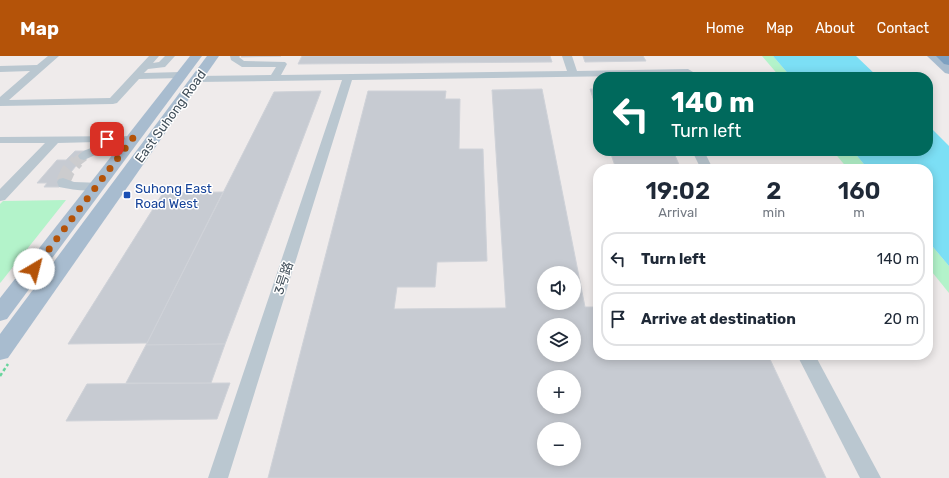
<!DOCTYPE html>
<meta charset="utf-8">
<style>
body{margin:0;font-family:Rubik,"Noto Sans SC",sans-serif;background:#f6f6f7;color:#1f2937;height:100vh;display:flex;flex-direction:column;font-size:15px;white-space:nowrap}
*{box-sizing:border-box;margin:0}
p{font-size:13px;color:#747a83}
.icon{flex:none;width:22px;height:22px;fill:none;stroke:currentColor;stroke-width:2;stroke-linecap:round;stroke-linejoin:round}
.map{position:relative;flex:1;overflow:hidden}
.panel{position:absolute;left:593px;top:108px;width:340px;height:196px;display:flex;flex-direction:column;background:#fff;border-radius:16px;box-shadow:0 2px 10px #0003}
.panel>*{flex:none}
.banner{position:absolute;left:593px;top:16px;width:340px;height:84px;border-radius:16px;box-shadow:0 2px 10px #0003;background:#00695c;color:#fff;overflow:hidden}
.tools{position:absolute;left:537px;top:210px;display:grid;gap:8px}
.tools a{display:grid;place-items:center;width:44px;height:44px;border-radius:50%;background:#fff;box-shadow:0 2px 10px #0003;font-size:20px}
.pin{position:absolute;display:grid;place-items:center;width:34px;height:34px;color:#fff;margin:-17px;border-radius:8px;box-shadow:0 2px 6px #0006}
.me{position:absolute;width:44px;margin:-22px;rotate:37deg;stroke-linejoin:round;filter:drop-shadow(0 0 3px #0008)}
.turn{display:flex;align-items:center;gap:14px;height:84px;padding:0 12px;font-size:18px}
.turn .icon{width:52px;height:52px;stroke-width:2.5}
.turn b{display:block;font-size:28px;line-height:34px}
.eta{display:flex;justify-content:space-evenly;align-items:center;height:68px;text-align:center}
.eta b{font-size:24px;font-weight:600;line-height:28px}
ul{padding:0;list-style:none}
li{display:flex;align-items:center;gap:12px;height:54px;margin:0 8px 6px;padding:0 4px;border:2px solid #e0e1e3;border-radius:16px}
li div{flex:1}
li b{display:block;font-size:15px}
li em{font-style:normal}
header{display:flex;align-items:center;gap:24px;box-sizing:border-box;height:56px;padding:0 20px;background:#b45309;color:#fff}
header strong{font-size:19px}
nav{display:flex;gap:22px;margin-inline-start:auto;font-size:14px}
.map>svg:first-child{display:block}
.green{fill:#b3f3ca}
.water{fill:#7cdff5}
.building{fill:#c7cbd2;stroke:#cfd2d8;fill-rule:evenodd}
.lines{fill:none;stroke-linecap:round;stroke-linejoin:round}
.minor-tunnel-far1{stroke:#ccccce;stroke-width:10;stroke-dasharray:10 5.5;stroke-linecap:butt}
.minor-tunnel{stroke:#ccccce;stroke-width:14;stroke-dasharray:14 7;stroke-linecap:butt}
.path{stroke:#68d49c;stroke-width:2.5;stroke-dasharray:3.5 2.5;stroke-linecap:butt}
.minor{fill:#bac7d0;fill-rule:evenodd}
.major{fill:#a8bccf;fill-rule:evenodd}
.highway{fill:#7da0c1;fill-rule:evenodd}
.route{stroke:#b45309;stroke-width:7;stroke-dasharray:0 12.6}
.transit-dot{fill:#1a4fb4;stroke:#fff;stroke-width:1.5}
.labels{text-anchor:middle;stroke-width:3;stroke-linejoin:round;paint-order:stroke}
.street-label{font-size:13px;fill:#42505b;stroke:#fff}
.transit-label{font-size:13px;fill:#164399;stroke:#fff;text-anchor:start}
</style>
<header>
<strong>Map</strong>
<nav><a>Home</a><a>Map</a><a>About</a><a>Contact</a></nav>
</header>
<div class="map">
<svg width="949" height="422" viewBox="0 0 949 422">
<rect width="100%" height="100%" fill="#efebeb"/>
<!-- green -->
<g class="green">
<path d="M762,0H773L791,21H780Z"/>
<path d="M833,95H853L868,113H848Z"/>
<path d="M66,144L1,226L0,227V148L3,145Z"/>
<path d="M928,185L949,210V237L928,211Z"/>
</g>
<!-- water -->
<g class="water">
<path d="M773,0H856L878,21H791Z"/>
<path d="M928,69L949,90V210L928,185V113H868L853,95H928Z"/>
</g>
<!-- building -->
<g class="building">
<path d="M242,0H281L241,1Z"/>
<path d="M302,0H550L552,6L298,8Z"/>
<path d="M583,0H643L646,5L585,6Z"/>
<path d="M542,33L585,251H598V299H768L826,422H268L368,35H446L445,43H460L459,93H483L487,205L437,206L435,231H397L394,253L506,252L492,34ZM544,217H574V247H544ZM544,269H574V299H544ZM544,321H574V351H544ZM544,373H574V403H544Z"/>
<path d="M590,33H598V57Z"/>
<path d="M321,35L225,288L146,289L274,36Z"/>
<path d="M75,95H88L59,131H44L47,127H37L57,104H66Z"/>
<path d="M610,95H673L681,113H616Z"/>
<path d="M223,136L147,287L68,288L163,137Z"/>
<path d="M225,288L211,327H126L146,289Z"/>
<path d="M230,327L217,363L66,365L87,328Z"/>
</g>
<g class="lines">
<!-- minor-tunnel-far1 -->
<path class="minor-tunnel-far1" d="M76,106L84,100"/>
<!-- minor-tunnel -->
<path class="minor-tunnel" d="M63,126L68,115L77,105"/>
<!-- path -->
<path class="path" d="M0,320L8,308"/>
<!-- minor -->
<g class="minor">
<path d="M48,0H59L9,44L110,42L149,0H159L153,7L159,6L165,0H175L165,11L148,13L144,17L181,16L186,19L181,22L139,23L117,47L113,48L0,50V41L30,15L0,16V10L37,9Z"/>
<path d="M230,0H240L239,1L244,5L285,6L287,8L281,19L567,15L562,0H572L577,15L688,13L693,16L688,19L352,24L228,422H208L342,24L197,26L192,23L197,20L271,19L276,11H242L231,4Z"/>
<path d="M133,80L137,81L139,83L137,85L58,87L5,144L0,145V133L45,87H0V81Z"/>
<path d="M120,87L124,89L126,91L124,93L102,96L84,104L80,103L78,100C85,90 108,89 120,87Z"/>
<path d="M692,95H704L713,113H701Z"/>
<path d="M63,122L74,126L102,127L103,130L102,133C88,136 73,134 59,131L57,126L59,123Z"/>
<path d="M797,299H815L881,422H860Z"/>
</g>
<!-- major -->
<g class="major">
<path d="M190,0H202L7,263L0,265V242Z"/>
<path d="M207,0H219L8,302L0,304V278Z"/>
<path d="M927,0H940L949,8V18L945,17Z"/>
</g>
<!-- highway -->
<path class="highway" d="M936,0H949V9L944,8Z"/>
</g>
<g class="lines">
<!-- route -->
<path class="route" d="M34,213L133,82L107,83"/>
</g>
<!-- markers -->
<rect class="transit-dot" x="123" y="135" width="8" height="8" rx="2"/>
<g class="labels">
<!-- street labels -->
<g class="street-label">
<text transform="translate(170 60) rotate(-54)" y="5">East Suhong Road</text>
<text transform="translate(283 222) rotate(-72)" y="5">3号路</text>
</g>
<!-- transit labels -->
<g class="transit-label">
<text x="135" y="137">Suhong East<tspan x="135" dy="15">Road West</tspan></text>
</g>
</g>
</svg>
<div class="tools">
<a><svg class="icon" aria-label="sound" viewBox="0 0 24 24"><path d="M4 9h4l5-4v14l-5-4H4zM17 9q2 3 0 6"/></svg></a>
<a><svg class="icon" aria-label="layers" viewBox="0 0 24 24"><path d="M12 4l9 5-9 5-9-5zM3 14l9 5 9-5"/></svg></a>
<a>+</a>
<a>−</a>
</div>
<div class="pin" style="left:107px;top:83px;background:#d93025"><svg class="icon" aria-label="arrive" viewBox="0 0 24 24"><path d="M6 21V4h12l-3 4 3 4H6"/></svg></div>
<svg class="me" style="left:34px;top:213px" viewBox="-20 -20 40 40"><circle r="19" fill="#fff"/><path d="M0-13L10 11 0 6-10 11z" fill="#b45309"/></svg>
<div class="banner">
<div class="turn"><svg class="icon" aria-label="left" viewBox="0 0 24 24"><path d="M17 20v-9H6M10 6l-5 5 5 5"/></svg><div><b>140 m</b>Turn left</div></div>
</div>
<section class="panel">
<div class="eta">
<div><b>19:02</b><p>Arrival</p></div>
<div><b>2</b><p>min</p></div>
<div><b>160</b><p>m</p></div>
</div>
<ul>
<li><svg class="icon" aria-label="left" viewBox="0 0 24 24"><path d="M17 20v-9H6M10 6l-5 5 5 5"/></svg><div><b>Turn left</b></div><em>140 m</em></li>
<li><svg class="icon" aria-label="arrive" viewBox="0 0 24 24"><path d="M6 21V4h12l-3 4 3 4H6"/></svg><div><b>Arrive at destination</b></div><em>20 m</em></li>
</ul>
</section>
</div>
